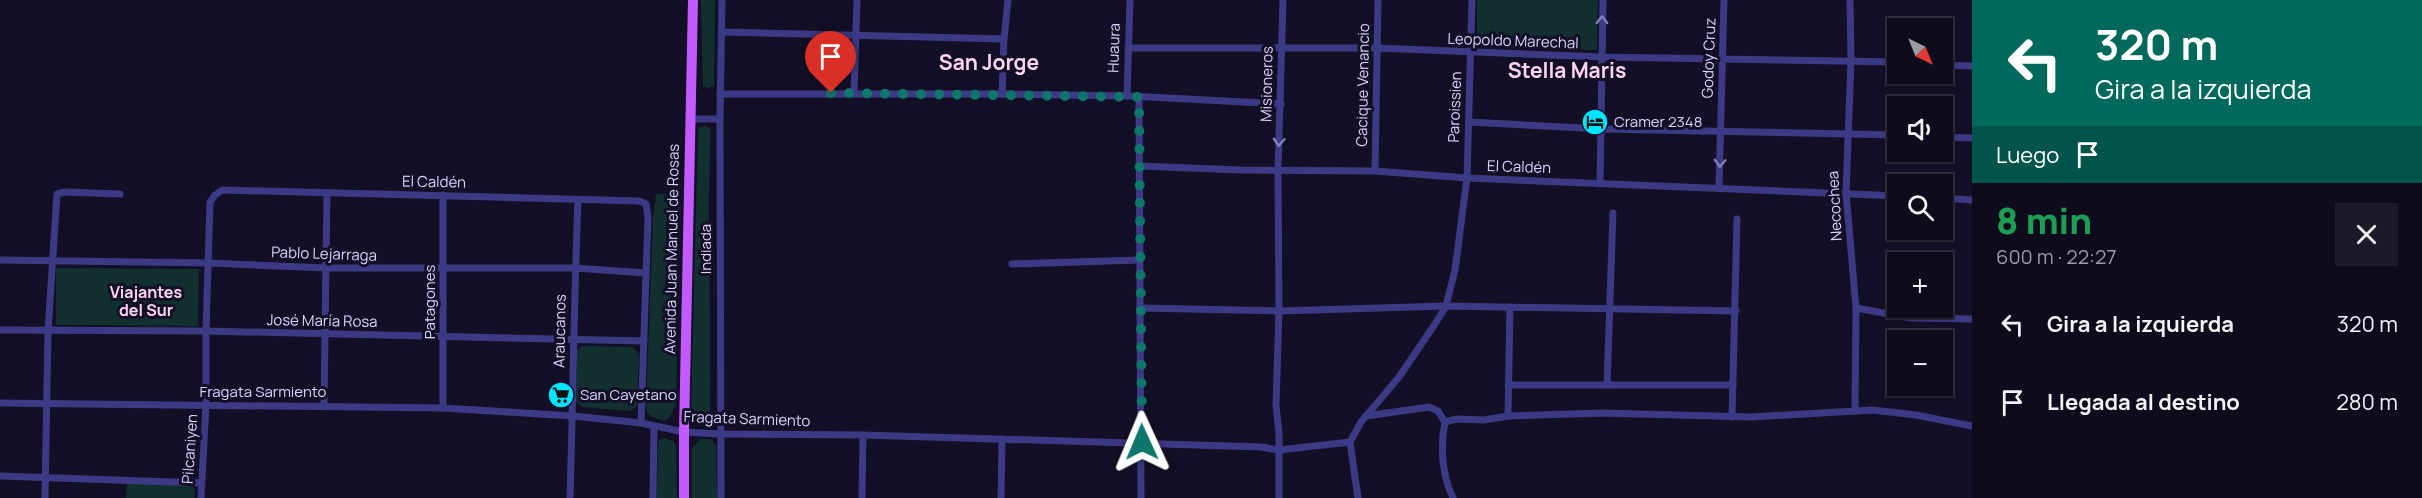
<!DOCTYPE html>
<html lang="es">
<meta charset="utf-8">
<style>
body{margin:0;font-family:Manrope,sans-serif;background:#1c1929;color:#f1f3f6;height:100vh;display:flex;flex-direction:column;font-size:22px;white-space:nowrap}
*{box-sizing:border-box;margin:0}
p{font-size:20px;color:#9b9ba3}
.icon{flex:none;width:33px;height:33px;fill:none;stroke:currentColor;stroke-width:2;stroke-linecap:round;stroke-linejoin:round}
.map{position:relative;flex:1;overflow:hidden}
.side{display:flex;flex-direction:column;background:#0e0b1c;width:450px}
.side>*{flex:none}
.hud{background:#00695c;color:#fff;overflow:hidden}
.needle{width:39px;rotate:137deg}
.buttons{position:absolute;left:1887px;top:18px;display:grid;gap:12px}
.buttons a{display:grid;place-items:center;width:66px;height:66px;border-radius:0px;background:#0e0b1c;box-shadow:0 2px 4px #0004,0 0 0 2px #2e2b3b;font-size:30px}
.pin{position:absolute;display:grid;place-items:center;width:51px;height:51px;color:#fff;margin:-62px -26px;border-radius:50% 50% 50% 0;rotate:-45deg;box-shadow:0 0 6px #0007}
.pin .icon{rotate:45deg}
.me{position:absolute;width:66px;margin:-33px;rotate:359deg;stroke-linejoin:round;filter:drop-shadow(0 0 4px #0008)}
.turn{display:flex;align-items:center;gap:21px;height:126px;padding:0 24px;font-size:27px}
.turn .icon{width:78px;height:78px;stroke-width:2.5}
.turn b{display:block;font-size:42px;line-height:51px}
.then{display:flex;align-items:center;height:57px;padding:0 24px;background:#0003;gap:12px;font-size:22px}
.round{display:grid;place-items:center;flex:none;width:63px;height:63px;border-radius:0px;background:#1c1929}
.headline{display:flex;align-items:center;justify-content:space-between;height:102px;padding:0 24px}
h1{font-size:36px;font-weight:800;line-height:45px;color:#1e9e55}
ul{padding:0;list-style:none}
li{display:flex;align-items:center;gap:18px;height:78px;padding:0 24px}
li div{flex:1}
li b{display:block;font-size:22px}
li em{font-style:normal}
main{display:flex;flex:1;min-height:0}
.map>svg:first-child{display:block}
.green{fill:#12302f}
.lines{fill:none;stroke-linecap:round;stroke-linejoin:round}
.minor{stroke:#3d3a85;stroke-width:7}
.primary{stroke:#c25bff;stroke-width:10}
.oneway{stroke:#837fbc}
.route{stroke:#0f766e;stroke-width:10;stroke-dasharray:0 18}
.labels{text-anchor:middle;stroke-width:6;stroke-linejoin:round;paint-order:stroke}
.street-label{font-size:15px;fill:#d9d4ff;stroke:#130f26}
.poi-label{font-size:15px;fill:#d9d4ff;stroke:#130f26;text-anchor:start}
.neighbourhood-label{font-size:16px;font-weight:bold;fill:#ffd6f0;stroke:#130f26}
.district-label{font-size:21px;font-weight:bold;fill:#ffd6f0;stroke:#130f26}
</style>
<main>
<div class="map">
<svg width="1972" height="498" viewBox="0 0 1972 498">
<rect width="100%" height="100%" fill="#130f26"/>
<!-- green -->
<g class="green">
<path d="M701,0H715L714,85L708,88L703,86Z"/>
<path d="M1477,0H1598L1597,50L1477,47Z"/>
<path d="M705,125L711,130C706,228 712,326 710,424L702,426L693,421L691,412L698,132L699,128Z"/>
<path d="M656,194H681L676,405L668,419L662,421L649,415L646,410L653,216Z"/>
<path d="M56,268L199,269L198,326L56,325Z"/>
<path d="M581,346L633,347L639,354L637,406L631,411L582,407L576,401L577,351Z"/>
<path d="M664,438L673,441L676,445L677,498H657L658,443L660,439Z"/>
<path d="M701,439H711L716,445L717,498H692V448Z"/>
<path d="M127,483L191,485L195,490L194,498H126Z"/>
</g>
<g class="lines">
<!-- minor -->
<g class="minor">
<path d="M1850,0L1851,60L1846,193L1856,308L1855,411"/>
<path d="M721,32L1004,39"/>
<path d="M1128,48H1376L1602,57L1898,62"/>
<path d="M1942,65L1972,66"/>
<path d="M854,93L857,0"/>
<path d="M720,94H1002L1130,96L1281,104"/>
<path d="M1002,94L1004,39L1008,0"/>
<path d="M1127,96L1130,0"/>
<path d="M1139,97L1141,498"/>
<path d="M690,119H720"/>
<path d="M1469,122L1601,129L1898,135"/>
<path d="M1942,137L1972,138"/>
<path d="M1139,166L1241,170L1375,171L1467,178L1898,196"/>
<path d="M1375,171L1378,0"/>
<path d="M1600,184L1603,0"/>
<path d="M1719,188L1724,0"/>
<path d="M1942,198L1972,200"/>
<path d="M0,260L209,263L327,268H575L646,273"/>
<path d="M1012,264L1140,260"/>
<path d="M1140,308L1279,311L1446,306L1736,311"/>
<path d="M1856,308L1911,318L1972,319"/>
<path d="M0,330L206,331L644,341"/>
<path d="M1508,385H1733"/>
<path d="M1607,385L1613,213"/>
<path d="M0,403L443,408L573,416L641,423L684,432L720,434L863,435L1261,447L1279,450L1350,442"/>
<path d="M324,406L327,193"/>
<path d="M443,408V195"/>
<path d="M1366,416L1429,407L1438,411L1445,422L1457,419L1484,420L1508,416L1602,413L1751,417L1873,410L1916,415L1972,426"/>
<path d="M1508,416L1510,307"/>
<path d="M1732,417L1737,219"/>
<path d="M1445,422C1440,447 1442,475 1453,498"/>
<path d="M0,476L201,483"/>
<path d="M45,498L48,331L57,194L65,192L120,194"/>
<path d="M201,498L206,405V331L210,202L215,195L222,190L639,201L646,204L648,217L641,423"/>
<path d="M570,498C573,399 574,299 578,200"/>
<path d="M653,498L654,427"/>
<path d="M721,498L720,119L722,0"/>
<path d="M862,498L863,435"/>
<path d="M1001,498L1002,439"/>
<path d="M1279,498V433L1276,405L1279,311L1278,169L1283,0"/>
<path d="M1358,498L1350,442L1361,422L1399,377L1435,324L1446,306L1455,270L1467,178L1472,0"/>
</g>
<!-- primary -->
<path class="primary" d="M684,498V432L693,0"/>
</g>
<!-- one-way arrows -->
<defs><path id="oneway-chevron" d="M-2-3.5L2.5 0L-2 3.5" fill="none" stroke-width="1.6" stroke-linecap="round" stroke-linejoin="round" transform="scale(1.5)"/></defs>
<g class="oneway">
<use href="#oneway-chevron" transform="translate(1602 20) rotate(-89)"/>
<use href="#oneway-chevron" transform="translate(1279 142) rotate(92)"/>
<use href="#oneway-chevron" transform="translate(1720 163) rotate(92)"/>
</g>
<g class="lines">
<!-- route -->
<path class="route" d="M831,93L1139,97L1142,442"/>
</g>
<!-- icons -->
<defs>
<symbol id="hotel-disc" viewBox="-11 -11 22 22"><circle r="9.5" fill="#00e5ff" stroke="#130f26"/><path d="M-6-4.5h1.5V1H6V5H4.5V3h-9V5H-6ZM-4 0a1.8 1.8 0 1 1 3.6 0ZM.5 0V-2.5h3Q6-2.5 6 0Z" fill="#111"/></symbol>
<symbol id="supermarket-disc" viewBox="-11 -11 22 22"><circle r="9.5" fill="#00e5ff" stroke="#130f26"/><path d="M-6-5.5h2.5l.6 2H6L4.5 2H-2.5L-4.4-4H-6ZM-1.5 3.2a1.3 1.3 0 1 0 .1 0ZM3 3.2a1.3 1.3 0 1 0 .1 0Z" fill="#111"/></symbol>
</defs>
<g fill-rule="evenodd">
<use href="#hotel-disc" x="1580" y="107" width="30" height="30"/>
<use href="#supermarket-disc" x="546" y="380" width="30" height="30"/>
</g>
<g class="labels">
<!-- street labels -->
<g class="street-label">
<text transform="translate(1513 41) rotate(2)" y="5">Leopoldo Marechal</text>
<text transform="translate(1114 48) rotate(-88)" y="5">Huaura</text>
<text transform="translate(1709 58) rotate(-88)" y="5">Godoy Cruz</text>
<text transform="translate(1267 84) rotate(-89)" y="5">Misioneros</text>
<text transform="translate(1363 85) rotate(-89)" y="5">Cacique Venancio</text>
<text transform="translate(1455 107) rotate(-88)" y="5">Paroissien</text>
<text transform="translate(1519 167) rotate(2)" y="5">El Caldén</text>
<text transform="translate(434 182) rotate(1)" y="5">El Caldén</text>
<text transform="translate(1835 206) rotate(-93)" y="5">Necochea</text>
<text transform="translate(672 249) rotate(-89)" y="5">Avenida Juan Manuel de Rosas</text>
<text transform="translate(706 249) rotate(-90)" y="5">Indiada</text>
<text transform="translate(324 254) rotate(2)" y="5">Pablo Lejarraga</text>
<text transform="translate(430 302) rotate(-90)" y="5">Patagones</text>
<text transform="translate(322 321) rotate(1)" y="5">José María Rosa</text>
<text transform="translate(560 331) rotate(-89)" y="5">Araucanos</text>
<text x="263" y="397">Fragata Sarmiento</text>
<text transform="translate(747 419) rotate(2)" y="5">Fragata Sarmiento</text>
<text transform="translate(190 449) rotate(-86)" y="5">Pilcaniyen</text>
</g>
<!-- poi labels -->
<g class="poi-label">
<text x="1614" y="127">Cramer 2348</text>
<text x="580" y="400">San Cayetano</text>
</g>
<!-- neighbourhood labels -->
<g class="neighbourhood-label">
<text x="146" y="298">Viajantes<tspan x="146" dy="18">del Sur</tspan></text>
</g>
<!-- district labels -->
<g class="district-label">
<text x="989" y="70">San Jorge</text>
<text x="1567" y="78">Stella Maris</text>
</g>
</g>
</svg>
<div class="buttons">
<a><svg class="needle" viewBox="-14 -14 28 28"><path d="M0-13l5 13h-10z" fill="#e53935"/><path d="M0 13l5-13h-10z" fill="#9b9ba3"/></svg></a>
<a><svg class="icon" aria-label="sound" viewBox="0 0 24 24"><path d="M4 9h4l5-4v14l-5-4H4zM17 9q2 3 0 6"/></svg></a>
<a><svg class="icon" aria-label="search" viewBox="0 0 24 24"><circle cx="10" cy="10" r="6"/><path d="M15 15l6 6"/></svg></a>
<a>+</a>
<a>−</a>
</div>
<div class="pin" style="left:831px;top:93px;background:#d93025"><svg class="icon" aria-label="arrive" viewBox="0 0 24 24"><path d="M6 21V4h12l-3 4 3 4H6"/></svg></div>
<svg class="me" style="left:1142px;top:442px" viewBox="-20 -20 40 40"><path d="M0-17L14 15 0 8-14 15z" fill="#0f766e" stroke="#fff" stroke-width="4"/></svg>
</div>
<section class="side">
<div class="hud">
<div class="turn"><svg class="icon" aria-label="left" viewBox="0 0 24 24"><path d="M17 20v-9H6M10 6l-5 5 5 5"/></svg><div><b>320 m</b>Gira a la izquierda</div></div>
<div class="then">Luego<svg class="icon" aria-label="arrive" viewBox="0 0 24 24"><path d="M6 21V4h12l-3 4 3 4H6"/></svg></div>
</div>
<div class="headline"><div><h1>8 min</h1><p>600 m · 22:27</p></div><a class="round"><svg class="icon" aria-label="close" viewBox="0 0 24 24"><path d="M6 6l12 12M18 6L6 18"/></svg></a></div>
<ul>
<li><svg class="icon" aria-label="left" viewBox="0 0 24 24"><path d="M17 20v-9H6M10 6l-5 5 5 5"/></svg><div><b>Gira a la izquierda</b></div><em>320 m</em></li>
<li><svg class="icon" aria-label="arrive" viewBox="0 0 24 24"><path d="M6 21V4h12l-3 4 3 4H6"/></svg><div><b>Llegada al destino</b></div><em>280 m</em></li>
</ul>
</section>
</main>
